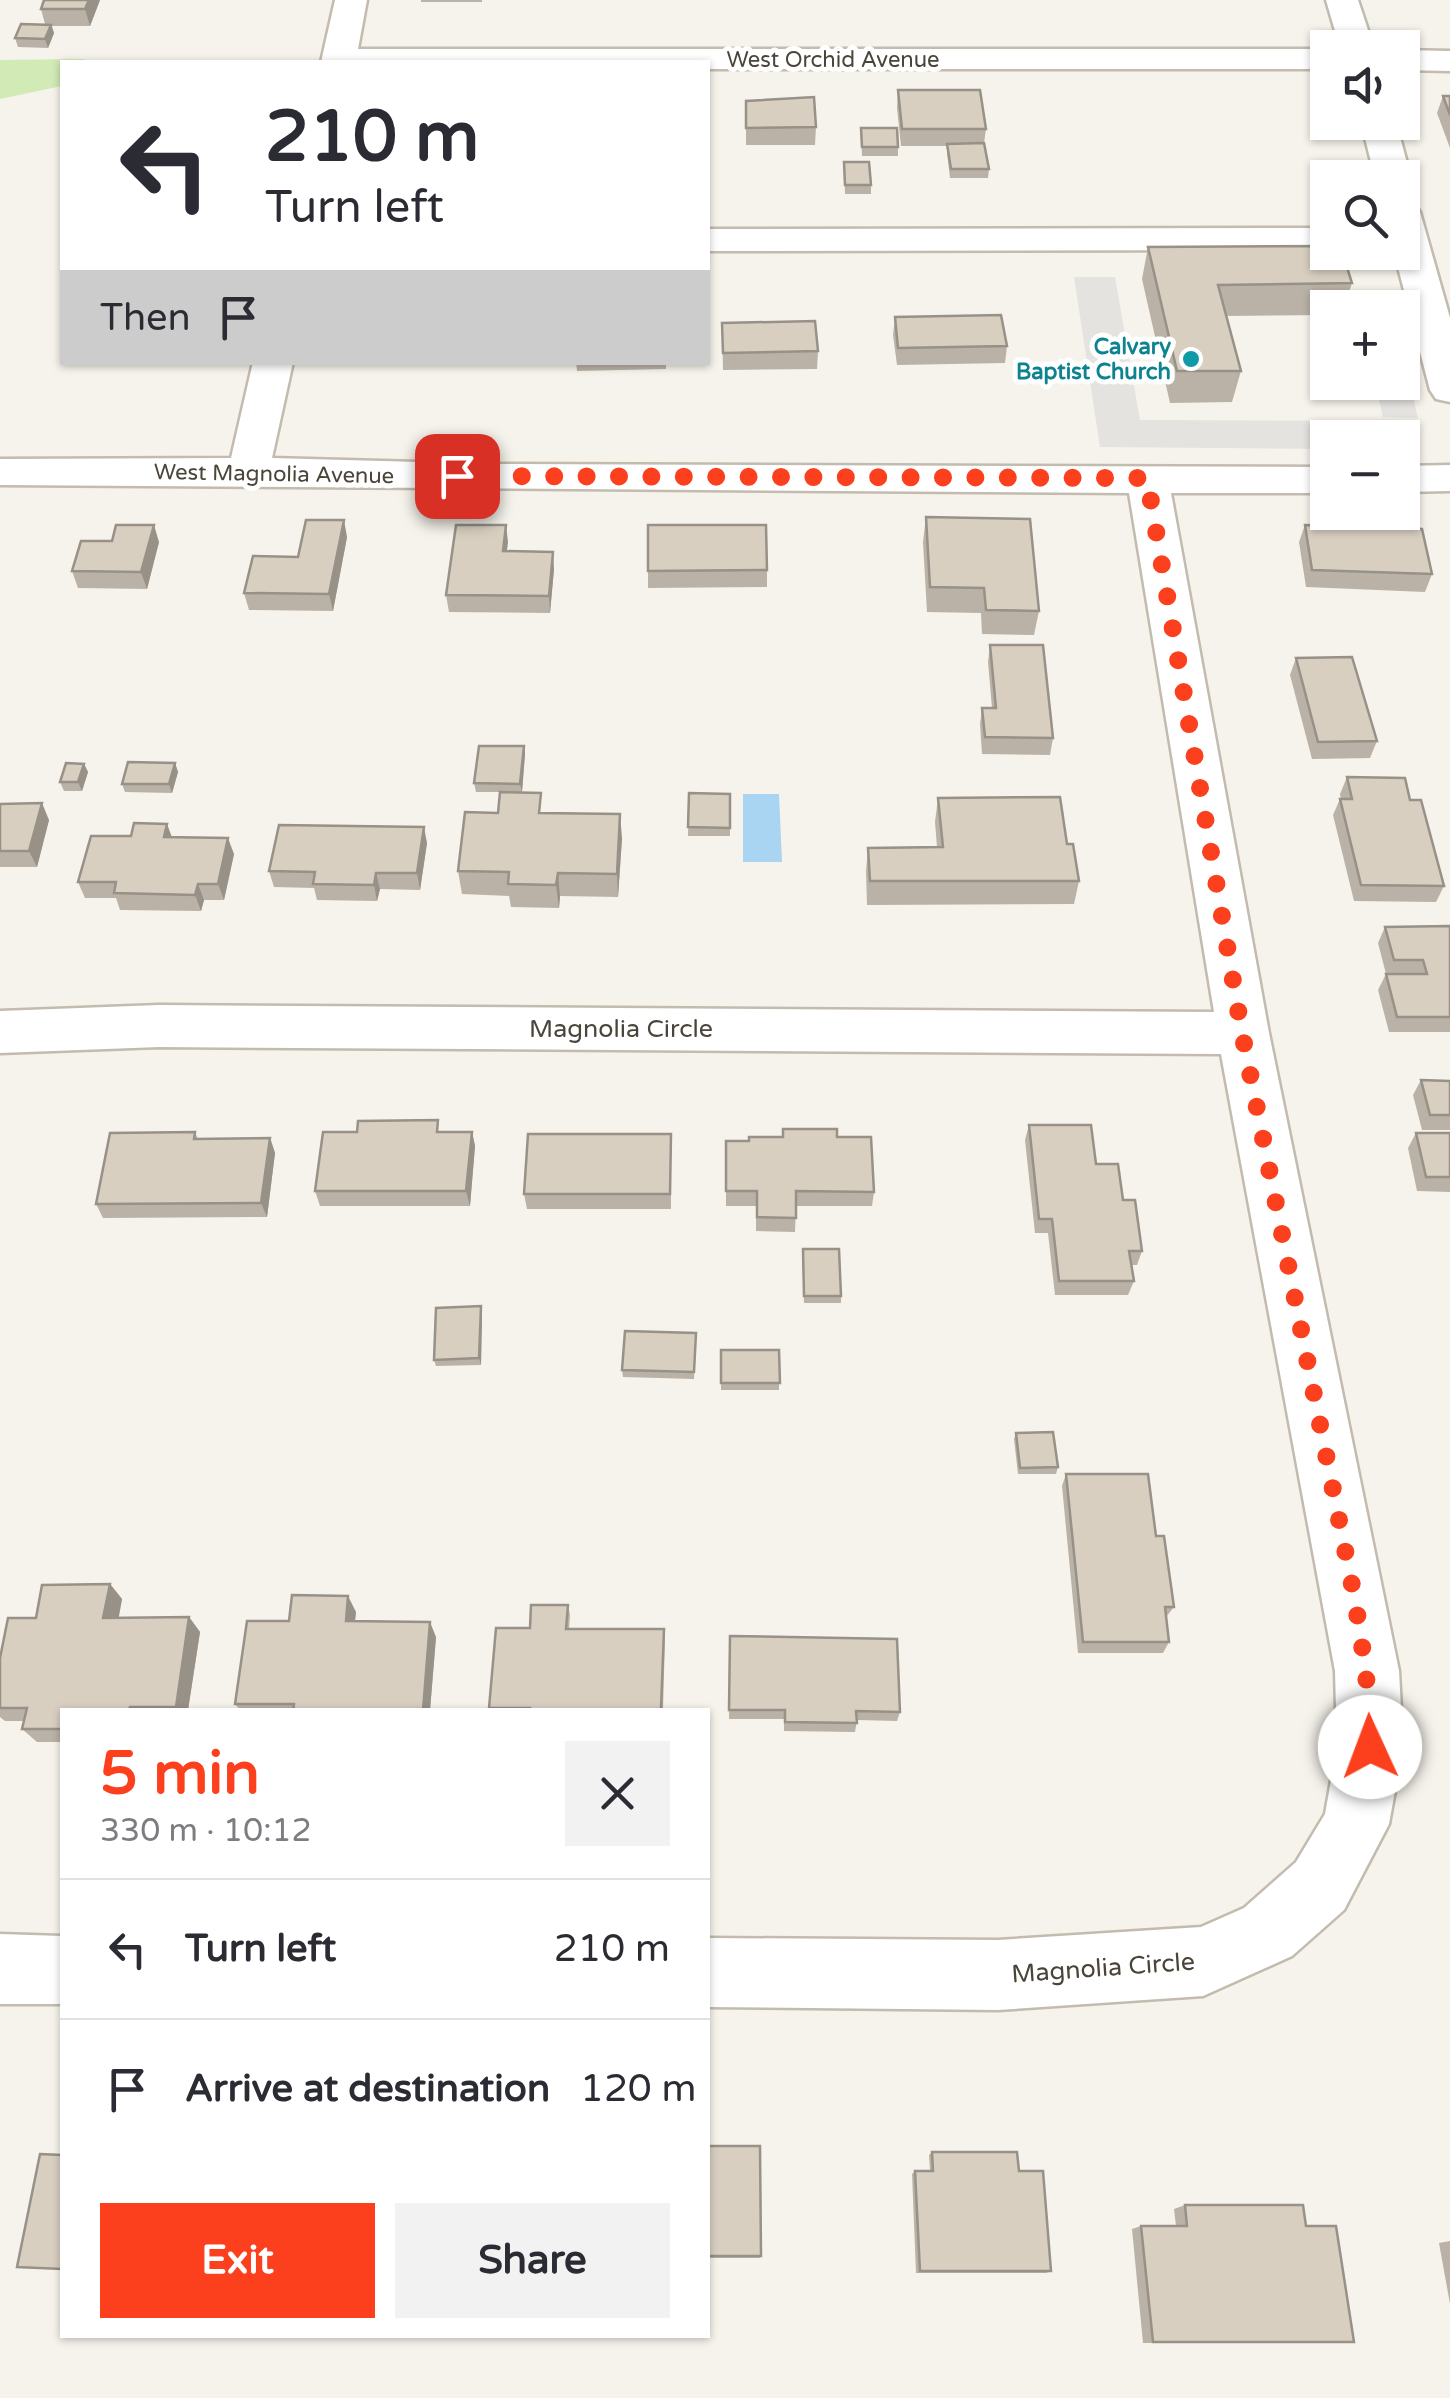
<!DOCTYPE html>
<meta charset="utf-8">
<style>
body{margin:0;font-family:"Varela Round",sans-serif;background:#f2f2f3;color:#2b2b33;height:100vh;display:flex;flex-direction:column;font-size:38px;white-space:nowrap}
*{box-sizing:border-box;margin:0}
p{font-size:32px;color:#7c7c81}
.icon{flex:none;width:55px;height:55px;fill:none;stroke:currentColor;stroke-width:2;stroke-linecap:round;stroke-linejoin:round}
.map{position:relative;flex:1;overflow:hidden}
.panel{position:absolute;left:60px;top:1708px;width:650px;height:630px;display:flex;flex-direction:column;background:#fff;border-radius:0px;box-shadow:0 2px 8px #0004}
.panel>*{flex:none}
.top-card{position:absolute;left:60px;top:60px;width:650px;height:305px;border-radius:0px;box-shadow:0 2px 8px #0004;background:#fff;color:#2b2b33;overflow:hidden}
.tools{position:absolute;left:1310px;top:30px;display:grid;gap:20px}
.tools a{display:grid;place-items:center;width:110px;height:110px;border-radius:0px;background:#fff;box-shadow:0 2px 8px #0004;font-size:50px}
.pin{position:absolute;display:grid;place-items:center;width:85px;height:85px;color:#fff;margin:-42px;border-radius:20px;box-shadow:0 5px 15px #0006}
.me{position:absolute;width:110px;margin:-55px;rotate:358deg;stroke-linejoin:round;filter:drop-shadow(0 0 8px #0008)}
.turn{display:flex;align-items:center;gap:35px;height:210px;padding:0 40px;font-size:45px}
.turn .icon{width:130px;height:130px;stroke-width:2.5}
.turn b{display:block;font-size:70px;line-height:85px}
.then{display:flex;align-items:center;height:95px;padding:0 40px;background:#0003;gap:20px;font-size:38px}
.round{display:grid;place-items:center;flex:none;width:105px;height:105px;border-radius:0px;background:#f2f2f3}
.summary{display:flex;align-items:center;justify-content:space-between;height:170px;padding:0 40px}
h1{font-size:60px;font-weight:700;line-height:75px;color:#fc3f1d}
.cta{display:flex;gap:20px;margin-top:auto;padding:20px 40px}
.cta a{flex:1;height:115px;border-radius:0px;background:#fc3f1d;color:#fff;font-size:40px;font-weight:700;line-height:115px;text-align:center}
.cta a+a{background:#f2f2f3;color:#2b2b33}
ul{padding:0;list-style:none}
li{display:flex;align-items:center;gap:30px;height:140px;padding:0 40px;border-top:2px solid #e1e1e2}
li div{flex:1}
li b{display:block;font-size:38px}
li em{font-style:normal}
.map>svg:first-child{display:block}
.green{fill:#d2eab5}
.parking{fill:#e5e3e0}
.water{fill:#a9d4f2}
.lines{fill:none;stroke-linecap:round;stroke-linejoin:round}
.minor-casing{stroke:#c2bbae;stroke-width:5}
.minor{fill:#fff;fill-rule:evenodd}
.wall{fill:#bab2a6}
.shaded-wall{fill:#979187}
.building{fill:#d8cfc1;stroke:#979187;stroke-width:2.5}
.route{stroke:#fc3f1d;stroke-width:18;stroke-dasharray:0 32.4}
.culture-dot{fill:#0f9aa8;stroke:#fff;stroke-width:4}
.labels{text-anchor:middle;stroke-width:10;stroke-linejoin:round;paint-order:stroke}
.far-street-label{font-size:22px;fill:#4b4439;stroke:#fff}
.far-culture-label{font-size:22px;font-weight:bold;fill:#0d838f;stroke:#fff;text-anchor:end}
.street-label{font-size:25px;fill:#4b4439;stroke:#fff}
</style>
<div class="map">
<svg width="1450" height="2398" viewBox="0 0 1450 2398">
<rect width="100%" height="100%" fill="#f6f3ec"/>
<!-- green -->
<path class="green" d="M81,59L100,62H62V86L0,99V60Z"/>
<!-- parking -->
<g class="parking">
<path d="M1074,277H1115L1140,420L1398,421L1406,449H1403L1402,438H1328L1327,449L1100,447Z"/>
<path d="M1403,356L1418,418L1383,417L1375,383L1402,382Z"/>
</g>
<!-- water -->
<path class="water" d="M743,794H779L782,862H743Z"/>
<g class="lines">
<defs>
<g id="minor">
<path d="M335,0H367L358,49H1328V69H708V62H321Z"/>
<path d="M1326,0H1358L1374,48H1340Z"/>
<path d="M1402,50L1450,51V71L1402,70Z"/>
<path d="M1361,122H1396L1411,178L1406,186H1402V178H1375Z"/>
<path d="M1402,201L1415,204L1420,212L1450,318V402L1436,399L1430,390L1394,252H1402Z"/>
<path d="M1328,228V250L708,251V229Z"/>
<path d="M253,362H293L272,458L492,464L1328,467V493H1171L1269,1033L1399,1671L1403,1747L1389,1824L1344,1910L1292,1956L1203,1996L998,2010L708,2007V1938L998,1940L1201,1927L1244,1908L1296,1862L1325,1814L1337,1747L1335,1671L1221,1054L159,1047L0,1053V1011L159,1005L1214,1012L1129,493L0,485V459L231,458Z"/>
<path d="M1450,465V491L1402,492V466Z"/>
<path d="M0,1934L62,1936V2004H0Z"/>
</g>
</defs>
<!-- minor casing -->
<use href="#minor" class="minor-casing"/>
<!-- minor -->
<use href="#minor" class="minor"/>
</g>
<!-- wall -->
<g class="wall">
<path d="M100,0L90,26H52L54,33L48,48L18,47L15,38L45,24L41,9Z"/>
<rect x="421" y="0" width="61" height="2"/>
<path d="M898,90L986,129L984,143L989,169L988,178H950L947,153V146H901L897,108Z"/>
<path d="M1443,96H1450V148L1437,113Z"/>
<path d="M746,101L816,127L815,145H746Z"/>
<path d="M861,128L898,147V156H862Z"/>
<path d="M844,162L871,185V194H845Z"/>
<path d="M1148,247L1352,283L1344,308H1328V315L1226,316L1241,371L1232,402L1170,403L1142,279Z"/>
<path d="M895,317L1007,346L1005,363L897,365L893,335Z"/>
<path d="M722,323L818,351L817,369L723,370Z"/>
<path d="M576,362H666V369L577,371Z"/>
<path d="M926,517L1039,611L1034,635L982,634L981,613L927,612L923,542Z"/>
<path d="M506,525L507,551L554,569L550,613L449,612L446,595Z"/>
<path d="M1305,525L1432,574L1425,592L1306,587L1299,542Z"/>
<path d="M347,537L333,611L249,610L244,593L298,557Z"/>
<path d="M159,542L147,589L78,588L72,571Z"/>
<path d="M767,570V587L648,588V571Z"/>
<path d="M990,645L1053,738L1050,755L982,754L980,724L982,708H992L988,662Z"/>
<path d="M1296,658L1377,741L1370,758L1312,759L1290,675Z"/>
<path d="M524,746L525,754L522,792H476L474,783Z"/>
<path d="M175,763L178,772L172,793L125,792L122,784Z"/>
<path d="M84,764L88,772L82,791H64L60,782Z"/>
<path d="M1347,777L1410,800L1444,886L1436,902L1354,901L1333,815L1340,799H1341L1340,794Z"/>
<path d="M689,793L730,794V836H688Z"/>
<path d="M938,798L1067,844L1079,881L1074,904L867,905L866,871L868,848L937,847L935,822Z"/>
<path d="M0,804L49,820L37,867H0Z"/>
<path d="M172,837L234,854L224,900H204L201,911L120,910L116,898H85L78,882Z"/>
<path d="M622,838L618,897L560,896L559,908L511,907L509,896L462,894L458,871Z"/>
<path d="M427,843L420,890L380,889L377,901L317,900L314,888L274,887L269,871Z"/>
<path d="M1450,926V1032H1389L1378,990L1386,974L1378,943L1385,927Z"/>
<path d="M1421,1080L1450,1081V1130H1422L1413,1095Z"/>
<path d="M1029,1125L1096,1164L1123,1200L1142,1251L1137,1265H1131L1134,1281L1128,1295H1055L1048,1233H1035L1025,1140Z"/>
<path d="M195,1132L198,1139L270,1138L275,1153L267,1217L103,1218L96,1204Z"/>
<path d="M357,1132H472L475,1146L470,1206H320L315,1191Z"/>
<path d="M1416,1133H1450V1192L1417,1191L1408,1148Z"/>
<path d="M671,1134V1209H527L524,1194Z"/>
<path d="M837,1137L874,1192L872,1206H796L795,1232L756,1231V1206H726V1141Z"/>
<path d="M802,1256L841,1296V1303H804Z"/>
<path d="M482,1313L481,1365L436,1366L434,1360Z"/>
<path d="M696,1333L694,1379L623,1377L622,1370Z"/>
<rect x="721" y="1350" width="58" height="40"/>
<path d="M1016,1433L1058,1467L1056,1474H1018L1014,1439Z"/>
<path d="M1066,1474L1156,1536L1174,1607L1166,1617L1169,1642L1163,1653H1078L1062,1486Z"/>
<path d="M110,1584L122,1599L118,1618L189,1617L200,1632L188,1710H62V1742H37L22,1729L24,1721H5L0,1717V1658L36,1618Z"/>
<path d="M568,1605L570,1615L569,1629L665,1639L663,1710H490L489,1708L530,1628Z"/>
<path d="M356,1612L355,1621L436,1637L430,1710H240L235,1704L289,1621Z"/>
<path d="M730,1636L900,1712L897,1721L857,1720L855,1732L784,1731V1719H729Z"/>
<path d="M708,2146L761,2256L760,2258H708Z"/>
<path d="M932,2152L1019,2171L1051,2271L1046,2273H916L912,2174L915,2171H930L929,2155Z"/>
<path d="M1185,2205L1306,2226L1354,2342L1143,2343L1132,2229L1141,2226H1176L1174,2209Z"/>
<path d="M1450,2241V2304L1439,2243Z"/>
</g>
<!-- shaded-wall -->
<g class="shaded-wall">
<path d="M89,0H100L90,26L85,9Z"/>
<path d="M51,25L54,33L48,48L45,39Z"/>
<path d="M344,520L347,537L333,611L329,594Z"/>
<path d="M154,525L159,542L147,589L141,572Z"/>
<path d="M506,525L508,542L505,568L503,551Z"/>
<path d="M553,552L554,569L550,613L549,596Z"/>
<path d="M524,746L525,754L522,792L520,784Z"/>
<path d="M175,763L178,772L172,793L169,784Z"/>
<path d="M84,764L88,772L82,791L78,782Z"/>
<path d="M42,803L49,820L37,867L29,851Z"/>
<path d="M620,814L622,838L618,897L617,874Z"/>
<path d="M167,824L173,840L164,837Z"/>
<path d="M424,827L427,843L420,890L417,873Z"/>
<path d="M228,838L234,854L224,900L218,884Z"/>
<path d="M376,873L380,889L377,901L374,885Z"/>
<path d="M558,873L560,896L559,908L556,885Z"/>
<path d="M198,884L204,900L201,911L195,895Z"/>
<path d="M472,1132L475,1146L470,1206L466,1191Z"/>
<path d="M270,1138L275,1153L267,1217L261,1203Z"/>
<path d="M481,1306L482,1313L481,1365L479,1358Z"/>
<path d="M110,1584L122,1599L116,1633L103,1618Z"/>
<path d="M348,1596L356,1612L353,1636L346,1621Z"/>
<path d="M189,1617L200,1632L188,1710H178L176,1707Z"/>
<path d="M430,1622L436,1637L430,1710H423Z"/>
</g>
<!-- building -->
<g class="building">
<path d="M44,0H89L85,9H41Z"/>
<path d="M21,24L51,25L45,39L15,38Z"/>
<path d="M898,90H980L986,129H902Z"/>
<path d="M1443,96H1450V115Z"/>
<path d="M814,97L816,127L746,128V101Z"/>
<path d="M861,128H897L898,147H862Z"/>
<path d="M984,143L989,169H951L947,144Z"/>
<path d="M844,162H869L871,185H845Z"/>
<path d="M1328,246V252H1342L1352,283L1218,285L1241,371H1177L1148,247Z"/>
<path d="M1001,315L1007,346L898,348L895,317Z"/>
<path d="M815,321L818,351L723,353L722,323Z"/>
<path d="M926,517L1030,519L1039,611L986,610L984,588L930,587Z"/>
<path d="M306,520H344L329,594L244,593L253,556L298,557Z"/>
<path d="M116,525H154L141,572L72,571L81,541H112Z"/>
<path d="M456,525H506L503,551L553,552L549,596L446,595Z"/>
<path d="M648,525H766L767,570L648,571Z"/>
<path d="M1305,525L1422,529L1432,574L1312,570Z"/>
<path d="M990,645H1043L1053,738L985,737L982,708H996Z"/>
<path d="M1352,657L1377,741L1318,742L1296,658Z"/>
<path d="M479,746H524L520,784L474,783Z"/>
<path d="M128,762L175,763L169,784H122Z"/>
<path d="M66,763L84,764L78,782H60Z"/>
<path d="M1347,777L1405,778L1410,800H1421L1444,886L1361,885L1340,799H1352Z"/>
<path d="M500,792L541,793L539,813L620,814L617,874L558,873L556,885L508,884L509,872L458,871L465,812L498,813Z"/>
<path d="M689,793L730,794V828L688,827Z"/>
<path d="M1060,797L1067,844H1073L1079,881H870L868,848L943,847L938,798Z"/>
<path d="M42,803L29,851H0V804Z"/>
<path d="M134,823L167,824L164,837L228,838L218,884H198L195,895L114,893L116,882H78L91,836H131Z"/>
<path d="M279,825L424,827L417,873H376L374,885L313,884L315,872L269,871Z"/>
<path d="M1450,926V1017H1397L1386,974H1427L1423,960H1394L1385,927Z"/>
<path d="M1421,1080L1450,1081V1115H1430Z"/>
<path d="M438,1120L437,1132H472L466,1191H315L323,1132H357L358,1121Z"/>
<path d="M1029,1125H1091L1096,1164H1118L1123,1200H1135L1142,1251H1129L1134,1281H1059L1052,1219H1039Z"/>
<path d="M783,1129H837V1137H871L874,1192L796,1191V1218L757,1217V1191H726V1141H749V1137H783Z"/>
<path d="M195,1132L194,1139L270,1138L261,1203L96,1204L110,1133Z"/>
<path d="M1416,1133H1450V1177H1426Z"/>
<path d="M528,1134H671L670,1194H524Z"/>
<path d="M803,1249H839L841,1296H804Z"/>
<path d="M481,1306L479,1358L434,1360L436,1308Z"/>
<path d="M625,1331L696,1333L694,1372L622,1370Z"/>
<path d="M721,1350H779L780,1383H721Z"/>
<path d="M1053,1432L1058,1467L1020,1468L1016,1433Z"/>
<path d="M1066,1474H1148L1156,1536H1164L1174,1607H1165L1169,1642H1083Z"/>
<path d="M110,1584L103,1618L189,1617L176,1707H130L129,1710H62V1729H22L27,1708H0V1658L8,1618H36L42,1585Z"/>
<path d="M292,1595L348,1596L346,1621L430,1622L423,1710H293L294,1704H235L247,1621H289Z"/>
<path d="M531,1605H568L566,1629H664L661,1709L530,1710V1708H489L496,1628H530Z"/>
<path d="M730,1636L897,1639L900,1712L856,1711L857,1723L785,1722V1710H729Z"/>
<path d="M708,2146H760L761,2256H708Z"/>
<path d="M932,2152H1017L1019,2171H1043L1051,2271H920L915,2171H933Z"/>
<path d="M40,2154L62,2155V2269L17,2267Z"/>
<path d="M1185,2205H1303L1306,2226H1336L1354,2342H1153L1141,2226H1187Z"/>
</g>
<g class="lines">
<!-- route -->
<path class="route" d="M457,476L1147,478L1242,1033L1355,1600L1366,1672L1370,1747"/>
</g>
<!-- markers -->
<circle class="culture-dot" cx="1191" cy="359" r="10"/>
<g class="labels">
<!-- far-street labels -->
<g class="far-street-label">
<text x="833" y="67">West Orchid Avenue</text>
<text transform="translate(274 473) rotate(1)" y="8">West Magnolia Avenue</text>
</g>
<!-- far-culture labels -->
<g class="far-culture-label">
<text x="1171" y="354">Calvary<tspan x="1171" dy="25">Baptist Church</tspan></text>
</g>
<!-- street labels -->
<g class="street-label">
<text x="621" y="1037">Magnolia Circle</text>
<text transform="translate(1103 1967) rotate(-4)" y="9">Magnolia Circle</text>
</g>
</g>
</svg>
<div class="tools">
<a><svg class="icon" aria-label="sound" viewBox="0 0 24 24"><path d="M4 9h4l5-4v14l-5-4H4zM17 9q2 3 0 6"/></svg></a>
<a><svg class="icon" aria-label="search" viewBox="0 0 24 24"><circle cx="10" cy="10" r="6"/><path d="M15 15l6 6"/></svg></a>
<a>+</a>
<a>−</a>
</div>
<div class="pin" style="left:457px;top:476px;background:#d93025"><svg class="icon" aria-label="arrive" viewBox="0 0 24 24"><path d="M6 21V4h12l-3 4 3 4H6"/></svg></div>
<svg class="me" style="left:1370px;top:1747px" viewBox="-20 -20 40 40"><circle r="19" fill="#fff"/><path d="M0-13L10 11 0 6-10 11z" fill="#fc3f1d"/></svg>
<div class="top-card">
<div class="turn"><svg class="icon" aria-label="left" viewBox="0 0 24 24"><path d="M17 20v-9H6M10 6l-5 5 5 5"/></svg><div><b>210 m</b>Turn left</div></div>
<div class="then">Then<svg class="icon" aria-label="arrive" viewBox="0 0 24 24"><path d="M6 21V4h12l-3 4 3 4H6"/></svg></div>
</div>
<section class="panel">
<div class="summary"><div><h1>5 min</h1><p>330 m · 10:12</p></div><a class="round"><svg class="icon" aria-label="close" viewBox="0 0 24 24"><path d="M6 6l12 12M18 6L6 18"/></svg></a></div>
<ul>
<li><svg class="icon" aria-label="left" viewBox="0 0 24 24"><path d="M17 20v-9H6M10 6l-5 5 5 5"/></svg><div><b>Turn left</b></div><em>210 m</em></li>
<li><svg class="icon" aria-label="arrive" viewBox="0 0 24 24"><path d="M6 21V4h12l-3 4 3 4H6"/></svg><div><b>Arrive at destination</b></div><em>120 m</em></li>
</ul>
<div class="cta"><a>Exit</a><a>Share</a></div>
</section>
</div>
